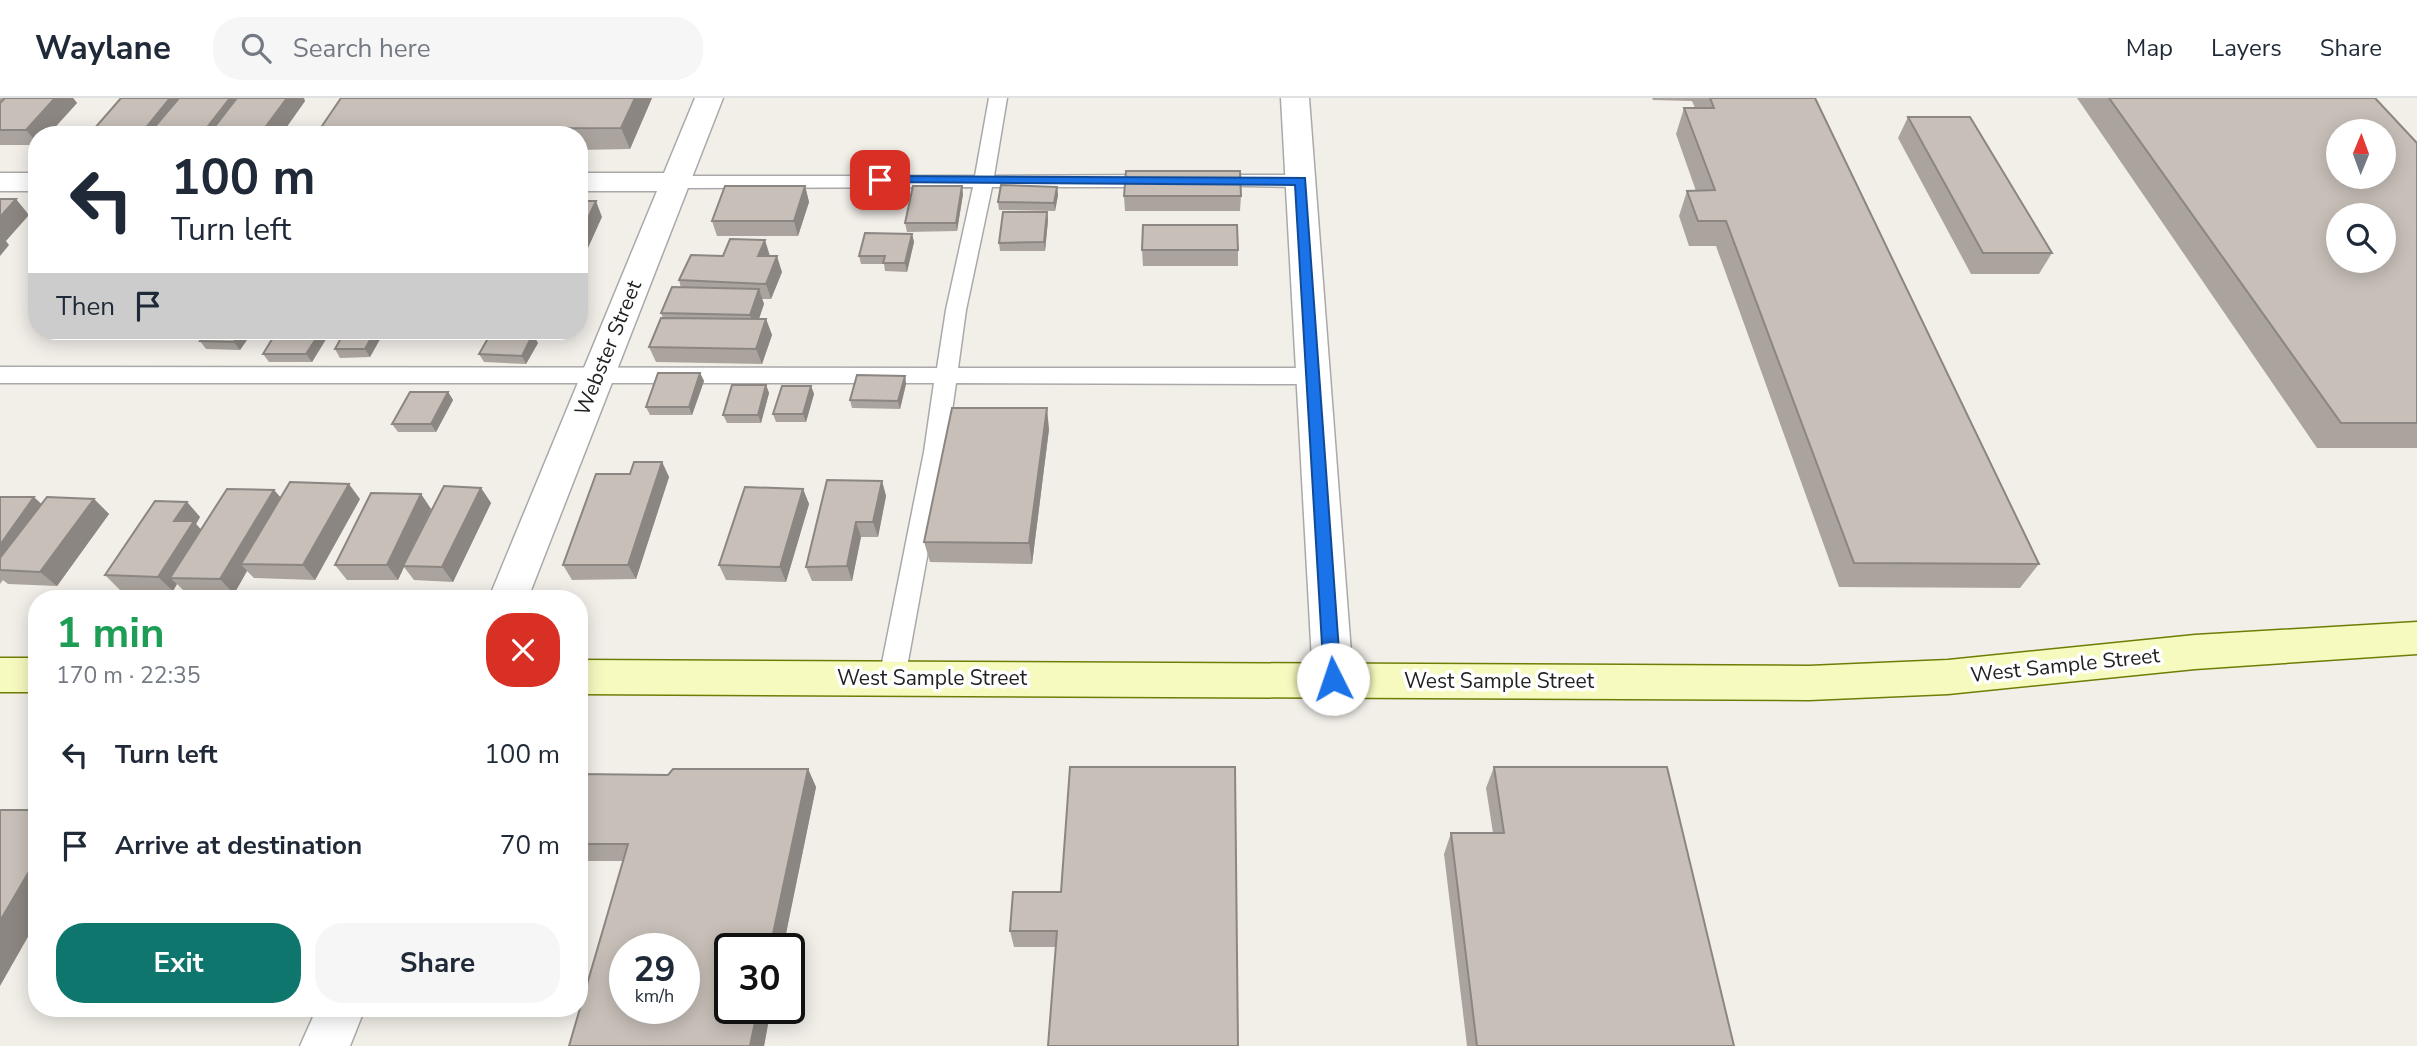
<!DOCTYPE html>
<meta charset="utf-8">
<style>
body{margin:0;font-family:"Nunito Sans",sans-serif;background:#f6f6f7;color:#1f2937;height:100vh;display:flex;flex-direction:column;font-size:26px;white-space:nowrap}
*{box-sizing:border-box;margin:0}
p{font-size:23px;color:#747a83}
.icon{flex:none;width:38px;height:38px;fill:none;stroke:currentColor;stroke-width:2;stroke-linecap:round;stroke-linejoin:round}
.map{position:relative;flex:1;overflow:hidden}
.side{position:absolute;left:28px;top:492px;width:560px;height:427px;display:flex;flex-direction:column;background:#fff;border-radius:28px;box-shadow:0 4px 18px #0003}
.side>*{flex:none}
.banner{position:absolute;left:28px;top:28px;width:560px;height:214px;border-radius:28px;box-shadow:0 4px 18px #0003;background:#fff;color:#1f2937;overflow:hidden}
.needle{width:46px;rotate:1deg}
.controls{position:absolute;left:2326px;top:21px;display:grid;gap:14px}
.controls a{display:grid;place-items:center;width:70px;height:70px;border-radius:50%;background:#fff;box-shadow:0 4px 18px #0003;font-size:35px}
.speed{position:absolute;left:609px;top:835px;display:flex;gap:14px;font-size:35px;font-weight:700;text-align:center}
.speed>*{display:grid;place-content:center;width:91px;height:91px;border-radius:50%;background:#fff;box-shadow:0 4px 18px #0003;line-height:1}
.speed small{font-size:18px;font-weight:400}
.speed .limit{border:4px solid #111;border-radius:10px;background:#fff;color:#111}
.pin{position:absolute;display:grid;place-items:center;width:60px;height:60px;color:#fff;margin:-30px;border-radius:14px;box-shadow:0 4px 10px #0006}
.me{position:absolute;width:77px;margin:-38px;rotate:356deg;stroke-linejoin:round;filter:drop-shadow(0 0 5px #0008)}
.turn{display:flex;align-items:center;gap:24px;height:147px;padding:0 28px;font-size:32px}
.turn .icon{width:91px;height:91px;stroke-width:2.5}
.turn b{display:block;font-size:49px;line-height:60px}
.then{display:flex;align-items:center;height:66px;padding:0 28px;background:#0003;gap:14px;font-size:26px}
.round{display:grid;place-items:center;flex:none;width:74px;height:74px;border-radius:28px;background:#f6f6f7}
.summary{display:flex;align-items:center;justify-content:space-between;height:119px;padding:0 28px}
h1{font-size:42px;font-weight:700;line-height:52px;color:#1e9e55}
.button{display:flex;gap:14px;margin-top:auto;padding:14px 28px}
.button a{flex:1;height:80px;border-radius:28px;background:#0f766e;color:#fff;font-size:28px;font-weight:700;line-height:80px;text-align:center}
.button a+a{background:#f6f6f7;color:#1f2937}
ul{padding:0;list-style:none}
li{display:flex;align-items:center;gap:21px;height:91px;padding:0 28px}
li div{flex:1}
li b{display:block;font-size:26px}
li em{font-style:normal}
header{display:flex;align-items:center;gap:42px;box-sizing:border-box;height:98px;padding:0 35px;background:#fff;border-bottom:2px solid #e0e1e3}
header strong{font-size:33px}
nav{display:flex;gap:38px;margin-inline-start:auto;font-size:24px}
.search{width:490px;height:63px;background:#f6f6f7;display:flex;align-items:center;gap:18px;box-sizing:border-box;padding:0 24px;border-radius:28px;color:#747a83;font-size:26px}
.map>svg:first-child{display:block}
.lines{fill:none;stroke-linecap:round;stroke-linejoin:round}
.lane-casing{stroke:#a9a9a9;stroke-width:3}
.street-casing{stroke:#a9a9a9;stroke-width:3}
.secondary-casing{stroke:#707d05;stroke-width:3}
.lane{fill:#fff;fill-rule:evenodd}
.street{fill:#fff;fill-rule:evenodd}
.secondary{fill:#f7fabf;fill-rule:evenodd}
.wall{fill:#aba49e;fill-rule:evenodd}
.shaded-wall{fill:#8b8681}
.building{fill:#c7bfb8;stroke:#8b8681;stroke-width:2;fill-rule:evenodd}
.route{fill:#1a73e8;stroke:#114b97;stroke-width:2}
.labels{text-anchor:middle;stroke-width:7;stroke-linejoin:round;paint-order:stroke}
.street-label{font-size:21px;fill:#222;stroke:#fff}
</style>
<header>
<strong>Waylane</strong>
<div class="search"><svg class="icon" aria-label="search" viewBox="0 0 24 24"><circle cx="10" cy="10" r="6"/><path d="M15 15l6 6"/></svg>Search here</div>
<nav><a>Map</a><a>Layers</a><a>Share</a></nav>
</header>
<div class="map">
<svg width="2417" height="948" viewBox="0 0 2417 948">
<rect width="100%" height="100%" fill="#f2efe9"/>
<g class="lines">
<defs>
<g id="lane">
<path d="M989,0H1007L994,78L1156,77L1165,83L1156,89H992L966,212L958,270H1313L1321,273L1324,278L1321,283L1313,286L956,285L946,354L905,580L901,588L892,591L883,588L879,580L924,354L934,285H0V269L937,270L946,212L973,89L674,90L665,84L674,78H975Z"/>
<path d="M1207,77H1301L1310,83L1301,89L1200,87L1198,83L1200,79Z"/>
</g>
<g id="street">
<path d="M695,0H723L528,500H489L657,93H579V75H664Z"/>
<path d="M1281,0H1309L1353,581L1347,593L1333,598L1319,593L1313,581Z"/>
<rect x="0" y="75" width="37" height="18"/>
<path d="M317,910H365L350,948H300Z"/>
</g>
<g id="secondary">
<path d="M2417,524V556L2195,571L1948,596L1809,602L579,596V562L1809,568L1948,562L2195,537Z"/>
<rect x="0" y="560" width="37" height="34"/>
</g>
</defs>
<!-- lane casing -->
<use href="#lane" class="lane-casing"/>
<!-- street casing -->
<use href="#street" class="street-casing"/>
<!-- secondary casing -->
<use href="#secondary" class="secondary-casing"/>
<!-- lane -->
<use href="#lane" class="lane"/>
<!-- street -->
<use href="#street" class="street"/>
<!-- secondary -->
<use href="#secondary" class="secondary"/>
</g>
<!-- wall -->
<g class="wall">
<path d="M0,0H73L77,5L48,37H37V47H0Z"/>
<path d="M341,0H652L630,51L579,52V37H323L320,31Z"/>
<path d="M1652,0H1815L2039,466L2020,490L1839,489L1716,148H1689L1679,118L1687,93H1696L1676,36L1684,10H1695L1692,3L1653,2Z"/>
<path d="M2077,0H2375L2417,45V350H2317Z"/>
<path d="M305,3L281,37H98L94,31Z"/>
<path d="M1908,19L2052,155L2039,176H1971L1898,40Z"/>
<path d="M805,88L809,104L798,138H717L712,123Z"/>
<path d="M1057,89L1058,97L1055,113L999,112L998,104Z"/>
<path d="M963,96L957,133L907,134L905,125Z"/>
<path d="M1124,98H1241L1240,113H1125Z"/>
<path d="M1047,114L1048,122L1045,153H1000L999,145Z"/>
<path d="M912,136L914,144L907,174L885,173L884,166H861L859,158Z"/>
<path d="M1142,152H1238V168H1143Z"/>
<path d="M723,158H770L782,174L771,201H762L764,206L759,221H766L772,237L762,266L656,264L649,249L663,220L661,215L681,190L679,182Z"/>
<path d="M207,233H253L240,252L206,251L200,243Z"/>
<path d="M277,233H331L312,264H269L263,256Z"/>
<path d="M384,234L370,259L340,260L335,251Z"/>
<path d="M538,245L526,266L484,264L479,256Z"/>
<path d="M700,275L704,283L692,317H650L646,309Z"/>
<path d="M905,278L906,286L900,311L852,310L850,302Z"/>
<path d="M766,287L769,295L761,325H727L723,317Z"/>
<path d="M811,288L814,296L806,324H776L773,316Z"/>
<path d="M448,294L453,302L436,334H398L392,326Z"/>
<path d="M1049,331L1032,466L930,464L924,444Z"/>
<path d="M662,364L669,379L636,481L572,482L563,467L630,376Z"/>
<path d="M882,383L886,398L878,439H861L852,483H812L806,469Z"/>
<path d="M481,390L491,405L453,484L414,482L404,469L398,482H347L335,467L421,396L431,411L420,434Z"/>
<path d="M803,391L809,406L786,484L726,482L719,467Z"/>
<path d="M274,392L281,400L360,401L315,482L254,480L247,473L234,496L185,494L177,486L173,493L120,492L105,477L187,404L200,419L196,426L201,432Z"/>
<path d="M0,399L41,406L94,401L109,416L57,488L8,486L3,482L0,486Z"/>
<path d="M1494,669L1734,948H1467L1444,756L1451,735H1493L1486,690Z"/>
<path d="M673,671H808L816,689L783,850H730V910H771L764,948H569L623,763H579V676L668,677ZM625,850H684V910H625Z"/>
<path d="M1013,794L1238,948L1056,849H1014L1010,833Z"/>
</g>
<!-- shaded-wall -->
<g class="shaded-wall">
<path d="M55,0H73L77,5L48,37H37V45L26,32Z"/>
<path d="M170,0H193L152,32L156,37H149L145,31Z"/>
<path d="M230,0H250L213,31L217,37H208L205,32Z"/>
<path d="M287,0H304L305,3L281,37H268L264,31Z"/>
<path d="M635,0H652L630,51L621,30Z"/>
<path d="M805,88L809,104L798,138L794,123Z"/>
<path d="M962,88L963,96L957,133L956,125Z"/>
<path d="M1057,89L1058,97L1055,113L1054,105Z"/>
<path d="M16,101L29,117L6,143L9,147L0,158V119Z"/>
<path d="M596,103L602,119L579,170V139Z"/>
<path d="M1047,114L1048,122L1045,153L1044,144Z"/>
<path d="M912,136L914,144L907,174L905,165Z"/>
<path d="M765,142L770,158L764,173L758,158Z"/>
<path d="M777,158L782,174L771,201L766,186Z"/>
<path d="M759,191L764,206L755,232L750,217Z"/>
<path d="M766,221L772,237L762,266L756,251Z"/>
<path d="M241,233H253L240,252L234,244Z"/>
<path d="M321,233H331L312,264L306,256Z"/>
<path d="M375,233H383L384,234L370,259L365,251Z"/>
<path d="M533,236L538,245L526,266L522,258Z"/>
<path d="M700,275L704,283L692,317L689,309Z"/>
<path d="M905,278L906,286L900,311L898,303Z"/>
<path d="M766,287L769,295L761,325L758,317Z"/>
<path d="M811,288L814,296L806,324L803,316Z"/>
<path d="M448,294L453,302L436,334L431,326Z"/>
<path d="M1047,310L1049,331L1032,466L1029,445Z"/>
<path d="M662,364L669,379L636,481L628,467Z"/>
<path d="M882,383L886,398L878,439L873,424Z"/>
<path d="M349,386L360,401L315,482L303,467Z"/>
<path d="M481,390L491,405L453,484L442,469Z"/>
<path d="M803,391L809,406L786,484L780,469Z"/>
<path d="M274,392L287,407L241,466L247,473L234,496L220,481Z"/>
<path d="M421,396L431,411L404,468H403L404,469L398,482L387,467Z"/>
<path d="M34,399L50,414L0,472V447Z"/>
<path d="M94,401L109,416L57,488L40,474Z"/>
<path d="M187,404L200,419L196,426L207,438L170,480L177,486L173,493L158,479L174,423Z"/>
<path d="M856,424L861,439L852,483L847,468Z"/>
<path d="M808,671L816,689L783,850H770Z"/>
<path d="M37,760V823L0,888V823Z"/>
<path d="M758,910H771L764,948H750Z"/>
</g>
<!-- building -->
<g class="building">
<path d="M5,0H55L26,32H0V5Z"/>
<path d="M121,0H170L145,31H94Z"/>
<path d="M179,0H230L205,32H152Z"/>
<path d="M237,0H287L264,31H213Z"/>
<path d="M341,0H635L621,30L320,31Z"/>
<path d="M1710,0H1815L2039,466L1854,465L1726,123H1698L1687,93L1715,92L1684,10H1714Z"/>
<path d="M2109,0H2375L2417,45V325H2341ZM2338,33H2384V79H2338ZM2338,117H2384V163H2338Z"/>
<path d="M1908,19H1970L2052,155H1983Z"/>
<path d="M1126,73H1240L1241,98H1124Z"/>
<path d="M1001,87L1057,89L1054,105L998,104Z"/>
<path d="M725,88H805L794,123H712Z"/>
<path d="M913,88H962L956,125H905Z"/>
<path d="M0,101H16L0,119Z"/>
<path d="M579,103H596L579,139Z"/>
<path d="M1003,114H1047L1044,144L999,145Z"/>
<path d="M1143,127H1237L1238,152H1142Z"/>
<path d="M865,135L912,136L905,165H883L885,158H859Z"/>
<path d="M730,141L765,142L758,158H777L766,186L679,182L691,157L723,158Z"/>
<path d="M672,189L759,191L750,217L661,215Z"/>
<path d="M661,220L766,221L756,251L649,249Z"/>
<path d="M207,233H241L234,244L200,243Z"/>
<path d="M277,233H321L306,256H263Z"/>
<path d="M345,233H375L365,251H335Z"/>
<path d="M491,235L533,236L522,258L479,256Z"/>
<path d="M658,275H700L689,309H646Z"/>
<path d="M857,277L905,278L898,303L850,302Z"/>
<path d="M732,287H766L758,317H723Z"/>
<path d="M782,288H811L803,316H773Z"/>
<path d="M410,294H448L431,326H392Z"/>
<path d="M952,310H1047L1029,445L924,444Z"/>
<path d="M634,364H662L628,467H563L596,376H630Z"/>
<path d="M827,382L882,383L873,424H856L847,468L806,469Z"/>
<path d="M290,384L349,386L303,467L241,466Z"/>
<path d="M444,388L481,390L442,469L403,468Z"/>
<path d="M745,389L803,391L780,469L719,467Z"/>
<path d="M227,391L274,392L220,481L170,480Z"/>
<path d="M371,395L421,396L387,467H335Z"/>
<path d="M0,399H34L0,447Z"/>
<path d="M47,399L94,401L40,474L0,472V460Z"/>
<path d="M155,403L187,404L174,423H194L158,479L105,477Z"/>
<path d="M1070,669H1235L1238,948H1048L1057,833H1010L1013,794H1061Z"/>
<path d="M1494,669H1667L1734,948H1477L1451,735H1504Z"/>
<path d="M673,671H808L770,850H730V910H758L750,948H569L628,746H579V676L668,677ZM625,850H684V910H625Z"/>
<path d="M0,712H37V760L0,823Z"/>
</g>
<!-- route -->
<path class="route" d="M880,78L1305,80L1341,581L1339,586H1327L1324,581L1295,87L876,84L874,82Z"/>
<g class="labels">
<!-- street labels -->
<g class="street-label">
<text transform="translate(608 250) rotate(-68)" y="7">Webster Street</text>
<text transform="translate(2065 567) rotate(-6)" y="7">West Sample Street</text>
<text x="932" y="587">West Sample Street</text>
<text x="1499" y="590">West Sample Street</text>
</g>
</g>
</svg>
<div class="controls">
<a><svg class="needle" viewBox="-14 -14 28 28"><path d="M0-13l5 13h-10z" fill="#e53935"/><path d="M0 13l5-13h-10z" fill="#747a83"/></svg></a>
<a><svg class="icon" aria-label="search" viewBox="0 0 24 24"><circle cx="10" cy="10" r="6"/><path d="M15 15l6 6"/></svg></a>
</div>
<div class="speed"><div>29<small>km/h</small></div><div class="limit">30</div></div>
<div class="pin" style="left:880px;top:82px;background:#d93025"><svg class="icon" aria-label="arrive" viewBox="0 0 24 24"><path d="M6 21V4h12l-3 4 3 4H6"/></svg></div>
<svg class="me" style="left:1333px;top:581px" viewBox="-20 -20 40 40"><circle r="19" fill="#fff"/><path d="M0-13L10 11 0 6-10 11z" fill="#1a73e8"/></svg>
<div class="banner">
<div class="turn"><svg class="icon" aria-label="left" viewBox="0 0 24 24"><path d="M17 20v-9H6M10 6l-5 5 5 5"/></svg><div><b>100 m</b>Turn left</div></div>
<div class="then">Then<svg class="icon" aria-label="arrive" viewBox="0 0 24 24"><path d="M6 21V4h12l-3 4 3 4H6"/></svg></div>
</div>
<section class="side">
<div class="summary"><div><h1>1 min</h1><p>170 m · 22:35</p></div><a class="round" style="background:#d93025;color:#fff"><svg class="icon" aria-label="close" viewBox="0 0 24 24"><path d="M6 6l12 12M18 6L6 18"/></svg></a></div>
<ul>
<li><svg class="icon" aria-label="left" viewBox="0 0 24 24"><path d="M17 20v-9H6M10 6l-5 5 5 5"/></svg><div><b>Turn left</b></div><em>100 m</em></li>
<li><svg class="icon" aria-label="arrive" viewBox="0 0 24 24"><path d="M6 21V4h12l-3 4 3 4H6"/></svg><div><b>Arrive at destination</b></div><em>70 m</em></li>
</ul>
<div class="button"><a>Exit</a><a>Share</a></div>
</section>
</div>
